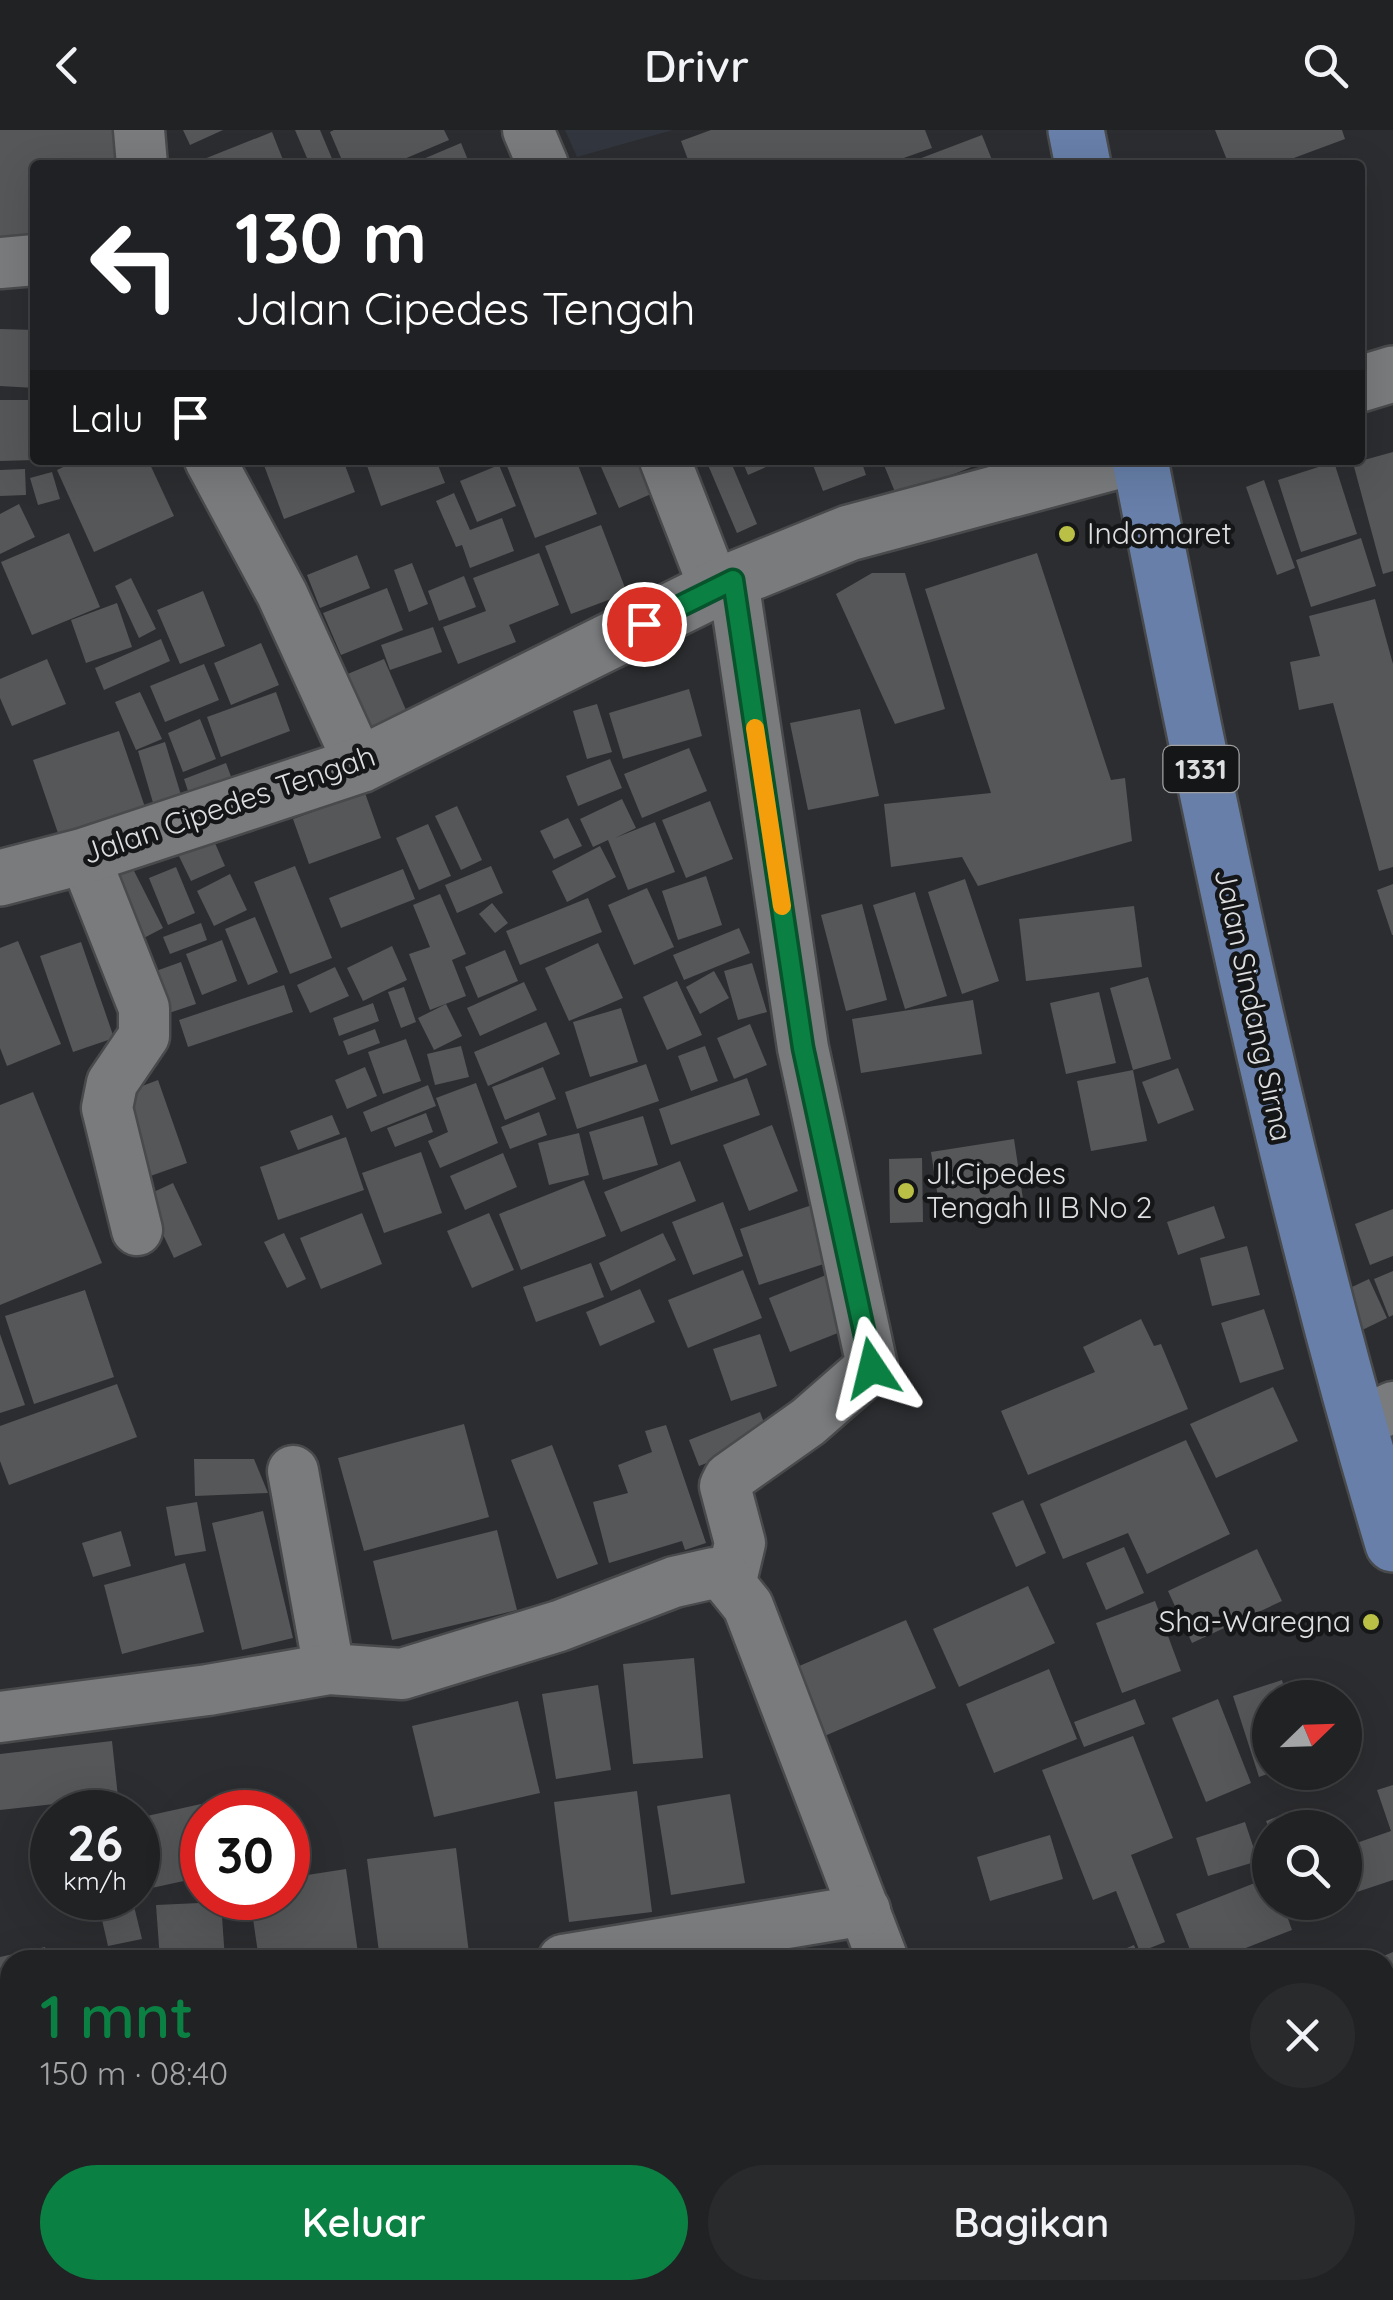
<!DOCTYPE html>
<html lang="id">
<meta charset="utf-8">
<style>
body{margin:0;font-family:Quicksand,sans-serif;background:#292a2c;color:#f1f3f6;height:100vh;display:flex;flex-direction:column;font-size:38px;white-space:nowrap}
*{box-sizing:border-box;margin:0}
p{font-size:32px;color:#a2a4a6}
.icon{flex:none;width:55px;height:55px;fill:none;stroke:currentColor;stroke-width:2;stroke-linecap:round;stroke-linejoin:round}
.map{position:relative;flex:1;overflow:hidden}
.side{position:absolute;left:0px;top:1820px;width:1395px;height:350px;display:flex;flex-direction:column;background:#212224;border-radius:30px 30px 0 0;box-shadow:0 10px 40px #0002,0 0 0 2px #3e3f41}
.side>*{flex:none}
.banner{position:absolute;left:30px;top:30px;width:1335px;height:305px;border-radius:10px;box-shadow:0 10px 40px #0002,0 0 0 2px #3e3f41;background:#202124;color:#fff;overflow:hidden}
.needle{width:65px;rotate:67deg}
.buttons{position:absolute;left:1252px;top:1550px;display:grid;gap:20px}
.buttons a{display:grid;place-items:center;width:110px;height:110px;border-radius:50%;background:#212224;box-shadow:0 10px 40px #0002,0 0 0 2px #3e3f41;font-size:50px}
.speed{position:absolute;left:30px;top:1660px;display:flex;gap:20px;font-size:50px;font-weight:700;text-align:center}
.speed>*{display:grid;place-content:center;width:130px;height:130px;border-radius:50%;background:#212224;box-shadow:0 10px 40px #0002,0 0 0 2px #3e3f41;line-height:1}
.speed small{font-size:25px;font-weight:400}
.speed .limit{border:15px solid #d22;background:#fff;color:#111}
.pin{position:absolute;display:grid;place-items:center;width:85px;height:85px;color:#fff;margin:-42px;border:5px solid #fff;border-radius:50%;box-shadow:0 2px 10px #0007}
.me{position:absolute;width:110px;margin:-55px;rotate:350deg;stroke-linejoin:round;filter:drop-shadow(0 0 8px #0008)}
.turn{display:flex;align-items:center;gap:35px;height:210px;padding:0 40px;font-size:45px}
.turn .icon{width:130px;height:130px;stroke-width:2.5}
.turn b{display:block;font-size:70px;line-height:85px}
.then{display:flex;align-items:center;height:95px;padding:0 40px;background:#0003;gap:20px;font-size:38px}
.round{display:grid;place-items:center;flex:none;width:105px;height:105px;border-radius:52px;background:#292a2c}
.head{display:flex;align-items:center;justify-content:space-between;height:170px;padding:0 40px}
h1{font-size:60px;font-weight:600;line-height:75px;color:#0b8043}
.primary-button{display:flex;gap:20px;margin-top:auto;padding:20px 40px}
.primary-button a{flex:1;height:115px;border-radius:60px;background:#0b8043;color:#fff;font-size:40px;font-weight:600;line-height:115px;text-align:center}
.primary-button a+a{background:#292a2c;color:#f1f3f6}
header{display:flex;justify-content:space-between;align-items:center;height:130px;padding:0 40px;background:#212224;font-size:45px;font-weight:600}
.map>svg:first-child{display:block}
.built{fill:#32363e}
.building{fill:#555759}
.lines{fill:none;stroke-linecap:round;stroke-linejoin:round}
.minor-casing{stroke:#484a4c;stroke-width:55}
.tertiary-casing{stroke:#484a4c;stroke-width:60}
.primary-casing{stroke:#484a4c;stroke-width:60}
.minor{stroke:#797b7d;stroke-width:50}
.tertiary{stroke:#797b7d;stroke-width:55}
.primary{stroke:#677fa9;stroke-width:55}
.route-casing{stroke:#07532c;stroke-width:25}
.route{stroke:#0b8043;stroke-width:18}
.slow{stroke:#f59e0b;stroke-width:18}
.poi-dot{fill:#bac045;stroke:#151617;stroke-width:4}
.labels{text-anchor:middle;stroke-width:9;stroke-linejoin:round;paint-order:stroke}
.shield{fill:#151617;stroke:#a1a2a4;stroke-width:2.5}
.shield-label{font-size:28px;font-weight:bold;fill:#dddee0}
.poi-label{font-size:30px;fill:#dddee0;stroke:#151617;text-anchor:start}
.street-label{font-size:30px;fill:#dddee0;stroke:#151617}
</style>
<header><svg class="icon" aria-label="back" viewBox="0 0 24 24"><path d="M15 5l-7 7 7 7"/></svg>Drivr<svg class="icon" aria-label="search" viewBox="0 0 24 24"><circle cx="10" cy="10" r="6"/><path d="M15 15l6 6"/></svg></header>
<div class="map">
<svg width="1393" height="2170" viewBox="0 0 1393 2170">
<rect width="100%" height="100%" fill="#2c2d30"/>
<!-- built -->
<path class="built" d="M565,0H673L577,27Z"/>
<!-- building -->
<g class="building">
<path d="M0,0H124L125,35H35V108L0,109Z"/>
<path d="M183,0H223L190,15Z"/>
<path d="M295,0H320L333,31L310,35Z"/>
<path d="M334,0H444L449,10L390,35H344L330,2Z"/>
<path d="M711,0H925L932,18L884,35H690L681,11Z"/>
<path d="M1215,0H1342L1345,9L1275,35H1229Z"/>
<path d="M272,2L285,35H189Z"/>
<path d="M982,5L994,35H903Z"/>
<path d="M461,13L470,35H409Z"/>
<path d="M0,199L35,200V258L0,256Z"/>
<path d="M0,270H33L35,330L0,331Z"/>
<path d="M1393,322V441L1383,444L1353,333Z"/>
<path d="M78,330H148L174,386L94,422L57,340Z"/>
<path d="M262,330H343L355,362L284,389Z"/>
<path d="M365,330H436L445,353L381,376Z"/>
<path d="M522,330H576L597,384L535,408L507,336Z"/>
<path d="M598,330H663L674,354L619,378Z"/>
<path d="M718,330H730L757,394L737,403L708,335Z"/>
<path d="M742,330H782L748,345Z"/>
<path d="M811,330H861L866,345L823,361Z"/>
<path d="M882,330H971L974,336L897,367Z"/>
<path d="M980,330H1027L983,342Z"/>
<path d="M1334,332L1357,404L1301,422L1278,350Z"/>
<path d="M499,335L516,376L477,392L460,351Z"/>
<path d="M25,339L26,365L0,366V340Z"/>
<path d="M52,342L60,369L38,375L30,348Z"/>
<path d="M1264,350L1295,438L1277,445L1246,357Z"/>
<path d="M454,363L470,400L502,388L514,421L470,438L462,415L456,417L436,371Z"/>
<path d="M19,374L35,407L0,424V384Z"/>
<path d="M601,395L627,463L571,484L545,416Z"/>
<path d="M69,403L100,477L32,505L1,432Z"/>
<path d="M1361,408L1376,456L1311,477L1296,430Z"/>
<path d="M539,423L559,475L509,495L516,512L458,534L443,497L486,481L473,448Z"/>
<path d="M1037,423L1111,650L1125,648L1132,711L978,756L962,727L891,737L884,674L991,663L925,459Z"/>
<path d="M357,425L370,458L320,478L307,445Z"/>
<path d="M412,433L428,474L409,482L394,440Z"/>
<path d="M872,443H905L945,579L895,594L836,464Z"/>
<path d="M464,446L476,477L439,491L428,461Z"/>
<path d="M131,448L156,499L139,508L115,456Z"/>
<path d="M387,458L403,500L341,525L323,483Z"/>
<path d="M203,461L225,516L180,534L157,480Z"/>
<path d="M1375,469L1393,534V737L1379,741L1333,573L1299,580L1290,532L1320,526L1309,486Z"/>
<path d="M117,473L132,517L86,533L71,490Z"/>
<path d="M433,497L442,522L390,540L381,515Z"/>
<path d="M161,509L170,531L104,560L95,538Z"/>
<path d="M261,513L279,555L231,575L214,533Z"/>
<path d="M47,529L66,574L12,596L0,568V549Z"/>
<path d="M384,529L409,587L354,612L328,552Z"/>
<path d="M204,534L219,570L165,592L150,556Z"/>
<path d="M689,559L702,606L623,629L609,583Z"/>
<path d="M140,562L162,609L136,620L115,572Z"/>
<path d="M276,562L290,601L221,627L207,587Z"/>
<path d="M597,574L612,622L587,629L573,581Z"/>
<path d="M860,579L879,666L808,680L790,593Z"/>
<path d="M200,589L216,629L183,642L168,603Z"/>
<path d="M119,601L146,680L60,709L33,630Z"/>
<path d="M165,612L184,675L156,683L138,621Z"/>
<path d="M689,618L707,661L642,688L624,644Z"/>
<path d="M610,629L622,658L578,676L566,646Z"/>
<path d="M226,633L236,660L193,676L184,649Z"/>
<path d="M365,663L381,708L309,734L293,689Z"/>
<path d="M622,669L636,698L615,708L655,692L675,742L628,760L608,710L593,717L580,689Z"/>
<path d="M710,671L733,729L686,748L662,690Z"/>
<path d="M457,676L482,730L461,740L435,686Z"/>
<path d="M568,688L582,716L554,729L540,701Z"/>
<path d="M428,694L451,746L419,760L396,708Z"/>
<path d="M211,704L225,736L191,751L176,720Z"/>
<path d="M600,716L616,747L567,772L552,741Z"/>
<path d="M131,735L163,798L140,810L108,746Z"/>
<path d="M295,736L332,828L290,844L254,752Z"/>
<path d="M491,736L503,763L457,783L445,755Z"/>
<path d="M176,737L195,783L168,795L149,748Z"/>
<path d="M403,739L415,769L341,798L329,768Z"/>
<path d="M230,744L247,780L214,796L197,761Z"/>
<path d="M706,746L722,795L678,810L662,761Z"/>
<path d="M965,749L999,851L962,864L928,762Z"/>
<path d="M1393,754V805H1392L1377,760Z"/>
<path d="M647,758L674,817L634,835L608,775Z"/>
<path d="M915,762L947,866L905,879L873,775Z"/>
<path d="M440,764L466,824L452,830L466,866L430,880L409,824L430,817L413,775Z"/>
<path d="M588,768L602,802L520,835L506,801Z"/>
<path d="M492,773L508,793L495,803L479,784Z"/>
<path d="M862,774L887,870L846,881L821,785Z"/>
<path d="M1134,776L1142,837L1026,851L1019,789Z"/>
<path d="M255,787L278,842L248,855L225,799Z"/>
<path d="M201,793L207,810L170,824L163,807Z"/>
<path d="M739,798L750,823L684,850L673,825Z"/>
<path d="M222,810L237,851L202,865L186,824Z"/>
<path d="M18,811L61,914L7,936L0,918V818Z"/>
<path d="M81,812L114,908L73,922L40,826Z"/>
<path d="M598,813L623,868L569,891L545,838Z"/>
<path d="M392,816L407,850L363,871L347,838Z"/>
<path d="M505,820L518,851L478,868L465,837Z"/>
<path d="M181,832L196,874L157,887L142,846Z"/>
<path d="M752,833L767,882L738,890L724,841Z"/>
<path d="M335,837L349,866L310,883L297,855Z"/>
<path d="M714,841L729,868L700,884L686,857Z"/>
<path d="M1148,847L1171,929L1133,940L1110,858Z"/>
<path d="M677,851L702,905L667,920L643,867Z"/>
<path d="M524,852L537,880L480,906L467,878Z"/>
<path d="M284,855L293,882L188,917L179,890Z"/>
<path d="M404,857L416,892L401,898L388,862Z"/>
<path d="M1099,862L1116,933L1066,944L1050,873Z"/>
<path d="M973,870L982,924L861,943L852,889Z"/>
<path d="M373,873L379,891L339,906L333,888Z"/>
<path d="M446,874L462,906L434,920L418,888Z"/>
<path d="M621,878L638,932L590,947L573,892Z"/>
<path d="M546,892L560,924L488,956L474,922Z"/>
<path d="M750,894L767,935L734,949L717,908Z"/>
<path d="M375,899L380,913L348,925L343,911Z"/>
<path d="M406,909L421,951L383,964L368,922Z"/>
<path d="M461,916L469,947L435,955L427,924Z"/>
<path d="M705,916L718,951L691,961L678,926Z"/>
<path d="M646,934L659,971L577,999L565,962Z"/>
<path d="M365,937L377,966L347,979L335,950Z"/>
<path d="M543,937L556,969L505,990L492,957Z"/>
<path d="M1178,938L1194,980L1158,994L1142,952Z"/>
<path d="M1133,940L1147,1011L1091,1021L1077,951Z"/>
<path d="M747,948L760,985L671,1015L659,979Z"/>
<path d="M158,950L187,1033L142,1049L113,967Z"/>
<path d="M476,953L498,1013L440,1038L428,1011L448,1002L436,968Z"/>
<path d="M428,955L436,976L371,1002L363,982Z"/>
<path d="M33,962L102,1133L0,1175V975Z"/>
<path d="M539,982L547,1005L510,1019L501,997Z"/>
<path d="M426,983L433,1002L395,1017L387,998Z"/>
<path d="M332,985L340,1004L298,1020L290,1001Z"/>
<path d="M643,986L658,1035L603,1050L589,1002Z"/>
<path d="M772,995L798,1061L749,1081L723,1015Z"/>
<path d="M579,1003L589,1045L549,1055L538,1013Z"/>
<path d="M346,1007L364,1060L278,1090L260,1037Z"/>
<path d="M1014,1009L1023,1069L940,1081L931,1022Z"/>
<path d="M421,1022L442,1083L384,1103L362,1043Z"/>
<path d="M503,1023L517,1057L465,1080L450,1046Z"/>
<path d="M922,1028L923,1092L890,1093L889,1029Z"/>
<path d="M680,1031L696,1071L621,1102L604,1062Z"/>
<path d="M584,1050L606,1106L521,1140L499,1084Z"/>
<path d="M173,1053L202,1115L174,1128L145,1066Z"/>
<path d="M723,1072L743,1126L693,1145L672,1092Z"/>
<path d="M818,1073L836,1130L759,1155L740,1099Z"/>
<path d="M1214,1076L1225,1108L1178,1125L1167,1092Z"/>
<path d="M1393,1079V1126L1370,1135L1355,1094Z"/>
<path d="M362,1083L382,1134L321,1159L300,1108Z"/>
<path d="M489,1083L514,1140L472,1158L447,1101Z"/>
<path d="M284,1103L306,1149L287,1158L264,1112Z"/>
<path d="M663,1103L676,1130L611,1161L599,1133Z"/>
<path d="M1247,1116L1260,1165L1212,1176L1200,1128Z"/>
<path d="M591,1133L604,1167L536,1192L523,1157Z"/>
<path d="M743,1140L762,1188L688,1218L668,1170Z"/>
<path d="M1393,1141V1185L1389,1187L1374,1149Z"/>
<path d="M831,1143L853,1197L790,1222L769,1168Z"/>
<path d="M1369,1149L1387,1188L1354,1204L1335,1165Z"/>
<path d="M640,1159L655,1192L600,1216L586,1182Z"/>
<path d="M85,1160L114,1247L34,1274L5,1186Z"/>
<path d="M1264,1179L1284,1239L1240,1253L1221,1193Z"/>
<path d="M1141,1189L1154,1216L1161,1214L1188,1279L1028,1345L1001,1281L1095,1242L1083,1217Z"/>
<path d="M0,1204L25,1275L0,1283Z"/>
<path d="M760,1204L777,1256L731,1271L713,1219Z"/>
<path d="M117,1254L137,1307L9,1355L0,1331V1296Z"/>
<path d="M1273,1257L1298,1311L1216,1348L1190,1294Z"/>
<path d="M760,1282L770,1309L699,1336L689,1310Z"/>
<path d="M464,1294L489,1387L364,1421L338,1328Z"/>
<path d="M666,1295L706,1413L685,1420L682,1411L609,1433L593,1372L628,1363L618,1335L652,1322L645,1301Z"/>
<path d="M1186,1310L1230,1404L1147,1444L1128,1403L1063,1429L1040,1374Z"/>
<path d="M552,1315L598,1434L557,1449L511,1330Z"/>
<path d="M194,1329H254L268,1363L195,1366Z"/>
<path d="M1023,1370L1046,1423L1016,1437L992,1383Z"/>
<path d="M197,1372L206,1421L175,1426L166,1377Z"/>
<path d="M263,1381L293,1508L242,1520L212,1393Z"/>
<path d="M497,1400L517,1480L392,1510L373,1431Z"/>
<path d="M121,1401L131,1436L93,1447L82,1413Z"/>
<path d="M1124,1417L1144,1463L1106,1480L1086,1433Z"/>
<path d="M1257,1419L1282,1471L1192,1513L1168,1461Z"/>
<path d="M185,1433L204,1502L122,1524L104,1455Z"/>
<path d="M1028,1456L1055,1513L959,1557L933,1499Z"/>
<path d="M1155,1471L1181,1541L1122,1563L1096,1493Z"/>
<path d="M906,1490L936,1558L813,1611L783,1543Z"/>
<path d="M694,1528L703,1628L633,1634L623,1534Z"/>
<path d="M1049,1539L1077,1609L994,1643L966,1574Z"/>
<path d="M1282,1550L1287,1568H1270V1643L1259,1647L1233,1566Z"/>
<path d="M598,1555L611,1640L556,1649L542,1564Z"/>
<path d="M1135,1569L1145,1594L1084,1617L1074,1592Z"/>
<path d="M1218,1569L1251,1653L1206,1672L1172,1588Z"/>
<path d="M518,1571L540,1663L434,1687L412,1596Z"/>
<path d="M1133,1606L1173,1708L1131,1725L1165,1812L1140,1822L1116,1761L1093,1770L1042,1640Z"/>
<path d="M112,1611L118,1667L0,1680V1624Z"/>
<path d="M1393,1655V1750L1345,1766V1717L1391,1701L1377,1660Z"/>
<path d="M637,1661L652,1782L569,1792L554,1672Z"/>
<path d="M730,1664L745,1753L671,1765L657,1676Z"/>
<path d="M201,1674L202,1747L147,1759L138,1718V1688Z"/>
<path d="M1294,1680L1301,1698H1269L1266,1691Z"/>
<path d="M1245,1692L1258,1731L1208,1746L1196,1708Z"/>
<path d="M1050,1705L1063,1749L990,1771L977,1727Z"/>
<path d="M456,1718L469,1823L415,1830H380L367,1729Z"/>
<path d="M346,1739L359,1830H259L250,1768H288V1748Z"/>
<path d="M1270,1747V1772H1282L1292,1800L1215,1830H1194L1176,1784Z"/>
<path d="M97,1768H132L142,1809L108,1816Z"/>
<path d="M221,1772L225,1830H160L156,1775Z"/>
<path d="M1299,1772H1331L1333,1777L1306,1788Z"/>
<path d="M1134,1815L1140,1830H1099Z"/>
<path d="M45,1817L47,1830H10L8,1953L0,1910V1827Z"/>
<path d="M1393,1822V1903L1385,1907V1830H1374Z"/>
<path d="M1393,1928V2120L1385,2107V1933Z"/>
<path d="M10,2140V2160H89L91,2168L1,2170L0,2143Z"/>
<path d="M174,2160H215L219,2170H178Z"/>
<path d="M244,2160H352L355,2170H248Z"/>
<path d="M362,2160H425L399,2170H366Z"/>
<path d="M1063,2160H1166L1170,2170H1067Z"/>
<path d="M1266,2160H1387L1390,2166L1384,2170H1262L1259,2165Z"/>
<path d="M158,2161L161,2170H132V2169Z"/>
</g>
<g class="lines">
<defs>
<g id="minor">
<path d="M139,0L142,35"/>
<path d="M528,0L543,35"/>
<path d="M0,133L35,130"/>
<path d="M210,330L282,464L360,635"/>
<path d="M665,330L715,459"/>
<path d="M84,726L144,878V906L112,953L107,978L137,1100"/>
<path d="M1357,1294L1393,1277"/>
<path d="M293,1341L329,1539"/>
<path d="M731,1451L740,1413L725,1356L729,1348L808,1292L872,1236L803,918L733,450"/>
<path d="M0,1587L208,1560L329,1539L402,1544L559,1496L674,1452L714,1443L723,1445L748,1476L883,1830"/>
<path d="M563,1830L865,1780"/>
<path d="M0,2044L10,2039"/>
<path d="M996,2160L999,2170"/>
<path d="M643,2170L696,2160"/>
</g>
<g id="tertiary">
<path d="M1360,254L1393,244"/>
<path d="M0,748L84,726L360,635L733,450L849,403L1121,330"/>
</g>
<g id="primary">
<path d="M1076,0L1083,35"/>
<path d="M1140,330C1212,696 1286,1056 1393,1414"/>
</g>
</defs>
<!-- minor casing -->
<use href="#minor" class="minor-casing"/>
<!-- tertiary casing -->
<use href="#tertiary" class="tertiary-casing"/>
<!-- primary casing -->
<use href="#primary" class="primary-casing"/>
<!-- minor -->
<use href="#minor" class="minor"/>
<!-- tertiary -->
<use href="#tertiary" class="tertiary"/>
<!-- primary -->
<use href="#primary" class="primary"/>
</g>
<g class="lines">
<defs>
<path id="route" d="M644,494L733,450L803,918L872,1238"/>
</defs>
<!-- route casing -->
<use href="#route" class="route-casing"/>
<!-- route -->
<use href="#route" class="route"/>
<!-- slow -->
<path class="slow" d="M755,598L782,776"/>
</g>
<!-- markers -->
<g class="poi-dot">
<circle cx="1067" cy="404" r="10"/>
<circle cx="906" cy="1061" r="10"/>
<circle cx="1371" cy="1492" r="10"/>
</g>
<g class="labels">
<!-- shield labels -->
<rect class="shield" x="1163.5" y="616" width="75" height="46" rx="8"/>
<g class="shield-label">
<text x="1201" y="649">1331</text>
</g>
<!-- poi labels -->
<g class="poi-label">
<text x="1087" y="414">Indomaret</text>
<text x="926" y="1054">Jl.Cipedes<tspan x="926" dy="34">Tengah II B No 2</tspan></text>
<text x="1351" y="1502" text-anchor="end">Sha-Waregna</text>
</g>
<!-- street labels -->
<g class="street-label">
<text transform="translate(229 675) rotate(-19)" y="10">Jalan Cipedes Tengah</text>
<text transform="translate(1253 875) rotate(78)" y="10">Jalan Sindang Sirna</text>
</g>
</g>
</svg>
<div class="buttons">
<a><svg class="needle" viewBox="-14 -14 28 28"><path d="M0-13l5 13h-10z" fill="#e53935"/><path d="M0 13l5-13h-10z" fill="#a2a4a6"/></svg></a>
<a><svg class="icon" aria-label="search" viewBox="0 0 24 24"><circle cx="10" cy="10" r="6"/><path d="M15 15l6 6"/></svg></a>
</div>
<div class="speed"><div>26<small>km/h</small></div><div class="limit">30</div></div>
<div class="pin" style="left:644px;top:494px;background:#d93025"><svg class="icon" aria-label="arrive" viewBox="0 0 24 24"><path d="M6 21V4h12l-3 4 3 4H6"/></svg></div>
<svg class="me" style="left:872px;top:1238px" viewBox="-20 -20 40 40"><path d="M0-17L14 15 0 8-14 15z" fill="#0b8043" stroke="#fff" stroke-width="4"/></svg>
<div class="banner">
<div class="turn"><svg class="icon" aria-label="left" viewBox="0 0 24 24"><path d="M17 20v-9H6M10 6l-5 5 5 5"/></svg><div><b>130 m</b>Jalan Cipedes Tengah</div></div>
<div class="then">Lalu<svg class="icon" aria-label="arrive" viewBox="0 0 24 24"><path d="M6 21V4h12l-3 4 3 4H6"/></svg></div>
</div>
<section class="side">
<div class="head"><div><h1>1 mnt</h1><p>150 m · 08:40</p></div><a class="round"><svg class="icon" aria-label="close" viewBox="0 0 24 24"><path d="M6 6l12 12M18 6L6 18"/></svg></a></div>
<div class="primary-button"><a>Keluar</a><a>Bagikan</a></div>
</section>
</div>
